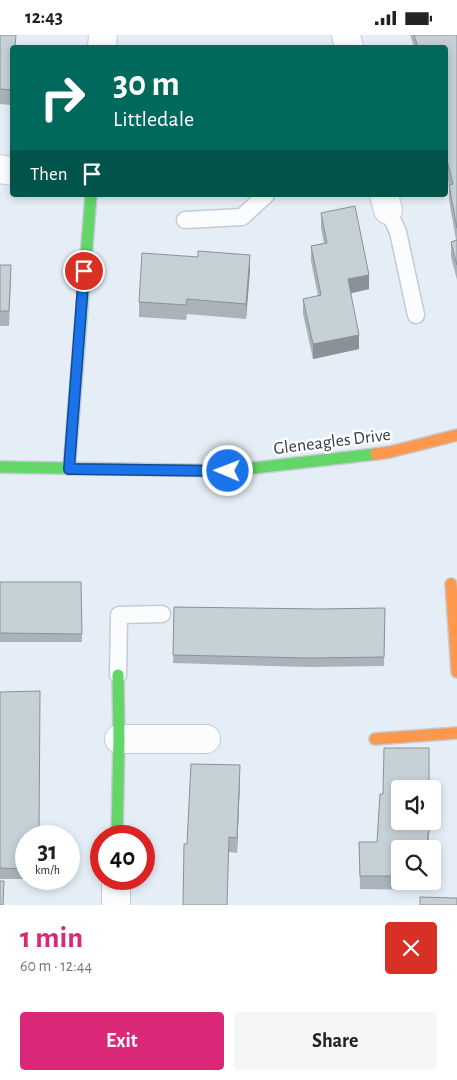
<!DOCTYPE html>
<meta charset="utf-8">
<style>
body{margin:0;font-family:"Alegreya Sans",sans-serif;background:#f6f6f6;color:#222;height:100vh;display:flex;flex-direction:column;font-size:19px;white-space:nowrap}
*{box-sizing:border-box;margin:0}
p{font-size:16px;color:#767676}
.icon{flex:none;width:28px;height:28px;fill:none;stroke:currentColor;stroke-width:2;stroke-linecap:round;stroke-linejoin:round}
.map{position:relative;height:870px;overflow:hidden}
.sheet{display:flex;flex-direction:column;background:#fff;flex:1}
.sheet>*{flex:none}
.guide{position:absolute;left:10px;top:10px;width:438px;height:152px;border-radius:5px;box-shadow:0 2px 8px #0003;background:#00695c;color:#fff;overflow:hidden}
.buttons{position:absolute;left:391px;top:745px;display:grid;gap:10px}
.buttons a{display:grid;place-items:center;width:50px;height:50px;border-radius:5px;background:#fff;box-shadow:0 2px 8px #0003;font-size:25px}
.speed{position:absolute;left:15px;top:790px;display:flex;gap:10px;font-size:25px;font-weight:700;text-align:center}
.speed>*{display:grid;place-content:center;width:65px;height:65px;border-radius:50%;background:#fff;box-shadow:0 2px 8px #0003;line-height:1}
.speed small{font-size:12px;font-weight:400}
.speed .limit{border:8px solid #d22;background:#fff;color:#111}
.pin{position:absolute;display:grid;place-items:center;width:42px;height:42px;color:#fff;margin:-21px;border:2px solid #fff;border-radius:50%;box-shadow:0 1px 5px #0007}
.me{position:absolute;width:55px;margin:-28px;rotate:271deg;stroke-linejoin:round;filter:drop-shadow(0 0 4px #0008)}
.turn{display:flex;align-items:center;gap:18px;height:105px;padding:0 20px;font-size:22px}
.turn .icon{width:65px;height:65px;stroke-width:2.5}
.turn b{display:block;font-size:35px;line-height:42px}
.then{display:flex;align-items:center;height:48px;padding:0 20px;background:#0003;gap:10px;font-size:19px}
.round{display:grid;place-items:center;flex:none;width:52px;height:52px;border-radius:5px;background:#f6f6f6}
.head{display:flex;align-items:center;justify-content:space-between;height:85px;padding:0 20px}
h1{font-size:30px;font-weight:600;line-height:38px;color:#db2777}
.action{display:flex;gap:10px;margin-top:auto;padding:10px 20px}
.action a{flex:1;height:58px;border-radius:5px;background:#db2777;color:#fff;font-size:20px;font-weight:600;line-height:58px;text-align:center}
.action a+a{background:#f6f6f6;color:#222}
.status{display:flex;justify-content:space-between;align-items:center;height:35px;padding:0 25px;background:#fff;direction:ltr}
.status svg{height:14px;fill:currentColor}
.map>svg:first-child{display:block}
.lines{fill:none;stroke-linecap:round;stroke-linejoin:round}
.lane-casing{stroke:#c3cbd5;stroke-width:19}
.street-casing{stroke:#c3cbd5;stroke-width:30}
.fast-casing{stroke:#c3cbd5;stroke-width:14}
.slow-casing{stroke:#c3cbd5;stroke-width:14}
.lane{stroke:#fbfcfe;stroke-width:16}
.street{stroke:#fbfcfe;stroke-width:28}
.fast{stroke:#63d668;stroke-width:11}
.slow{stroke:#ff974d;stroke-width:11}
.wall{fill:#a9b3b9}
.shaded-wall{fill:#8a9296}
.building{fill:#c5d0d7;stroke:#8a9296}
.route-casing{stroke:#114b97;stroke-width:12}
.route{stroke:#1a73e8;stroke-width:9}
.labels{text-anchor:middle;stroke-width:5;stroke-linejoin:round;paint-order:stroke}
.street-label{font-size:18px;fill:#323b47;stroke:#fff}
</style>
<div class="status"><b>12:43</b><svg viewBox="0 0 49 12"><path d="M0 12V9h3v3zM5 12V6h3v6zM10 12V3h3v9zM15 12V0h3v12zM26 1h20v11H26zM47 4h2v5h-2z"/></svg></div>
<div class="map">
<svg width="457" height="870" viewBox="0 0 457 870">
<rect width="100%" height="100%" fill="#e5edf6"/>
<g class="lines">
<defs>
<g id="lane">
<path d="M388,175L398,197L416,280"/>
<path d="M185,185L242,182L266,160"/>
<path d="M118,640L119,580L162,579"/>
</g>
<g id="street">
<path d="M346,0L349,12"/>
<path d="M102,12L103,0"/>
<path d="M0,134L12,136"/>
<path d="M384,160L388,175"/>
<path d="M119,704H206"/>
<path d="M116,870V844"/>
</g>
<g id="fast">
<path d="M0,432L228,436L376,419"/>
<path d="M69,434L91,160"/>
<path d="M117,801L119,704L118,640"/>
</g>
<g id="slow">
<path d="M376,419L390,417L457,400"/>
<path d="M451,549L457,637"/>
<path d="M375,704L457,698"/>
</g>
</defs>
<!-- lane casing -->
<use href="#lane" class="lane-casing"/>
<!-- street casing -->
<use href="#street" class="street-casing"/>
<!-- fast casing -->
<use href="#fast" class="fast-casing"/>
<!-- slow casing -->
<use href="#slow" class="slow-casing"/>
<!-- lane -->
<use href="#lane" class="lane"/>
<!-- street -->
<use href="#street" class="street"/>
<!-- fast -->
<use href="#fast" class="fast"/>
<!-- slow -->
<use href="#slow" class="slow"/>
</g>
<!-- wall -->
<g class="wall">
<path d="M0,0L16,12H12V55L11,70L0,69Z"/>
<path d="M410,0H457V245L451,222V207L456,205L449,165V150L445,132V12H414Z"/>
<path d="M321,178L369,254L351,258L359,314L313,324L303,279V264L318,261L311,226V211L324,208L321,193Z"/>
<path d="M0,230L11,245L9,291H0Z"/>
<path d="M250,235L246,284L187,279L186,285L139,282V267Z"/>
<path d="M0,547H81L82,607H0Z"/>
<path d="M174,572L319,574L385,573L384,631L309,632L173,628Z"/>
<path d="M0,657L26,801V844H41H0Z"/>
<path d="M240,745L237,818L229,817L187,809Z"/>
<path d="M429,786V811L400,814V846H427V855L360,854L359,807H377Z"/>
</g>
<!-- shaded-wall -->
<g class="shaded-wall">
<path d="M12,40V55L11,70V55Z"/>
<path d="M250,220V235L246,284V269Z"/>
<path d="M369,240V254L348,259V244Z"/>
<path d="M359,300V314L313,324V309Z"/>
<path d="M240,730V745L237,818V803Z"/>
</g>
<!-- building -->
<g class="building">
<path d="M0,0H16L15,12H12V40L11,55L0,54Z"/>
<path d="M414,0H457V193L449,150L453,149L445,117V12H418Z"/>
<path d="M355,171L369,240L348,244L359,300L313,309L303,264L321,260L311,211L327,208L321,178Z"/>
<path d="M457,205V230L451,207Z"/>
<path d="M198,216L250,220L246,269L187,264L186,270L139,267L142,218L198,222Z"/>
<path d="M0,230H11L9,276H0Z"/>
<path d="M0,547H81L82,599L0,598Z"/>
<path d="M174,572L319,574L385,573L384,622L309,623L173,620Z"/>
<path d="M40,656L39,800H42V801H26V834L0,833V657Z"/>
<path d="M384,713H429V754H400V786H429V798H428L427,814H400V841H360L359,807H377L380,759H383Z"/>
<path d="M191,729L240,730L237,803L229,802L227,870H183L184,809H187Z"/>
<path d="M0,846H4L3,870H0Z"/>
<path d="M420,862L457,863V870H420Z"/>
</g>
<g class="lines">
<defs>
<path id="route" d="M84,236L69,434L228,436"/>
</defs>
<!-- route casing -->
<use href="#route" class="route-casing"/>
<!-- route -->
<use href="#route" class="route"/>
</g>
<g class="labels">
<!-- street labels -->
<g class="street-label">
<text transform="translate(332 406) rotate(-7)" y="6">Gleneagles Drive</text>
</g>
</g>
</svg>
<div class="buttons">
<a><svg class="icon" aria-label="sound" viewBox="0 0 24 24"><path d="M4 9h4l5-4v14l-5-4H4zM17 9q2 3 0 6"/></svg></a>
<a><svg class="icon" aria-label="search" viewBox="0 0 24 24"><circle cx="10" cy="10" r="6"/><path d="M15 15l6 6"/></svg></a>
</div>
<div class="speed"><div>31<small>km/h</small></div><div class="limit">40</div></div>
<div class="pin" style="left:84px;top:236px;background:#d93025"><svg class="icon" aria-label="arrive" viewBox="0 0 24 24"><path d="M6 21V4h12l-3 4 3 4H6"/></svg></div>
<svg class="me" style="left:228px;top:436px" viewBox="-20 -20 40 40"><circle r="17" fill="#1a73e8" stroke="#fff" stroke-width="3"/><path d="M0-11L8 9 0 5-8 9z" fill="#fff"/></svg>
<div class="guide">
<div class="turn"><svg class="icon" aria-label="right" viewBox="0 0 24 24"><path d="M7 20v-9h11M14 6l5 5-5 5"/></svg><div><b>30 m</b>Littledale</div></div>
<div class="then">Then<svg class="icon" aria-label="arrive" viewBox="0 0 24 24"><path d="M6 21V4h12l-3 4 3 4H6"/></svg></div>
</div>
</div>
<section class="sheet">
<div class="head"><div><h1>1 min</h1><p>60 m · 12:44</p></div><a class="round" style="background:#d93025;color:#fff"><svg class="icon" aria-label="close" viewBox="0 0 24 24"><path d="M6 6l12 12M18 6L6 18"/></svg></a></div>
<div class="action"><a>Exit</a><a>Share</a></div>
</section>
